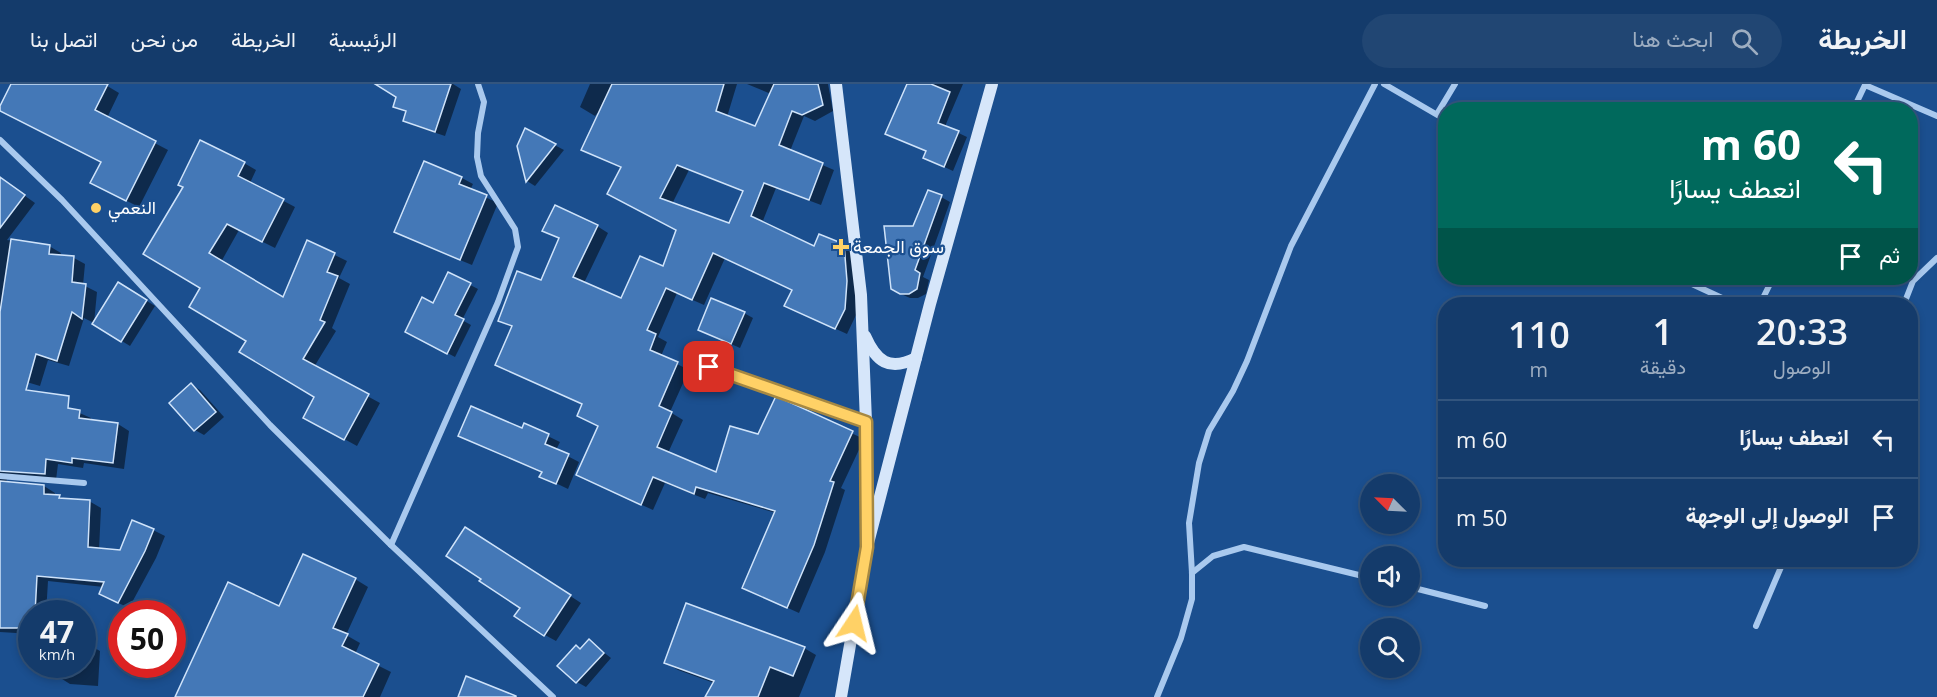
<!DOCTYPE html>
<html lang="ar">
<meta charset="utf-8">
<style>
body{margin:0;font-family:"Open Sans",Vazirmatn,sans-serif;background:#214673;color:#f1f3f6;direction:rtl;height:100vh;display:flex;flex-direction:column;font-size:22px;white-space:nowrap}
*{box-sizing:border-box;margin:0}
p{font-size:20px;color:#9dadc1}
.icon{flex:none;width:33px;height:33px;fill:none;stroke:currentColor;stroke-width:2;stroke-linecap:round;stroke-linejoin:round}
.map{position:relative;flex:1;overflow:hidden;direction:ltr}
.details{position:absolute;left:1438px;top:213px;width:480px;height:270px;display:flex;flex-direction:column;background:#143b6b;border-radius:24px;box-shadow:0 3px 9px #0003,0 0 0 2px #33557e;direction:rtl}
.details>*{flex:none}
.guide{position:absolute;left:1438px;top:18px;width:480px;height:183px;border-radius:24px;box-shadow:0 3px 9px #0003,0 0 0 2px #33557e;direction:rtl;background:#00695c;color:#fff;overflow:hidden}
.needle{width:39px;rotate:294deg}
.controls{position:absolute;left:1360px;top:390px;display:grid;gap:12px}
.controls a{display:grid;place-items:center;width:60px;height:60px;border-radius:50%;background:#143b6b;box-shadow:0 3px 9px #0003,0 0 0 2px #33557e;font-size:30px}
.speed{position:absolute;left:18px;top:516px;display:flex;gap:12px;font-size:30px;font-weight:700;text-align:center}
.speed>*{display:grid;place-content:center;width:78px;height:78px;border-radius:50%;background:#143b6b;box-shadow:0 3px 9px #0003,0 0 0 2px #33557e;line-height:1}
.speed small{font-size:15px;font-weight:400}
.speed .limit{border:9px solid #d22;background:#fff;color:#111}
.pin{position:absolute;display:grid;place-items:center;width:51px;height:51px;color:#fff;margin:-26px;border-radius:12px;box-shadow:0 3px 9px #0006}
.me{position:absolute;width:66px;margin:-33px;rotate:10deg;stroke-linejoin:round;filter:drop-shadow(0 0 4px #0008)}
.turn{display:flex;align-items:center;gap:21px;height:126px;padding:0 18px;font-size:27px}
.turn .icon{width:78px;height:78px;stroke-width:2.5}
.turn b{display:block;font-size:42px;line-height:51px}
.then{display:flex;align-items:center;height:57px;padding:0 18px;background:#0003;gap:12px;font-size:22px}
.eta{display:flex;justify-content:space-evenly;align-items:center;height:102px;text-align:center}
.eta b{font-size:36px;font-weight:600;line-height:42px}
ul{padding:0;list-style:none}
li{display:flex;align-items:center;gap:18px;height:78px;padding:0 18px;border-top:2px solid #33557e}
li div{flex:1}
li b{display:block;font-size:22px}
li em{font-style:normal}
header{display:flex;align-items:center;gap:36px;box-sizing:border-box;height:84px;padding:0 30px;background:#143b6b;border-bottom:2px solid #33557e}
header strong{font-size:28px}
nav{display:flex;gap:33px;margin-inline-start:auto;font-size:21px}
.search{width:420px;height:54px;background:#214673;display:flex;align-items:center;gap:15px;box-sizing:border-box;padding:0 21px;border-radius:33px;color:#9dadc1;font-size:22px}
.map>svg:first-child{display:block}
.shadow{fill:#0007;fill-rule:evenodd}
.building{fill:#4478b7;stroke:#cfe3fa;stroke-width:1.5;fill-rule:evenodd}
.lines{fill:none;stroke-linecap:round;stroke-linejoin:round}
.minor{stroke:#a9c9ee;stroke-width:6}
.secondary{stroke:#d6e6fa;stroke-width:12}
.route-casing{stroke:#a68842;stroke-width:15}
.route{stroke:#ffd166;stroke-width:10}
.poi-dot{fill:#ffd166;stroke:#1b4f8f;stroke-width:2}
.labels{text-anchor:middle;stroke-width:4.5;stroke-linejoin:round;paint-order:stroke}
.poi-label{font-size:18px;fill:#fff;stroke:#1b4f8f;text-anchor:start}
</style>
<header>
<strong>الخريطة</strong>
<div class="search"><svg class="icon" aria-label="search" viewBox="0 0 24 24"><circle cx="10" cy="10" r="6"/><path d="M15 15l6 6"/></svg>ابحث هنا</div>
<nav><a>الرئيسية</a><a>الخريطة</a><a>من نحن</a><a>اتصل بنا</a></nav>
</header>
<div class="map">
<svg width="1937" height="613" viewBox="0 0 1937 613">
<rect width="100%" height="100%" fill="#1b4f8f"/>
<!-- shadow -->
<g class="shadow">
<path d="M13,0H104L119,9L107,34L168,66L139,123L105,106L103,78L0,25Z"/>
<path d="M378,0H453L461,5L445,52L415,42L405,36L408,29L395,22L398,12Z"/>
<path d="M590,0H737L727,33L756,44L771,10L747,0H828L833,27L815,37L804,32L790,67L834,86L821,121L776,104L762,139L814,164L843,161L855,168L856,231L847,250L786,222L793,206L725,174L704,221L677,209L658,253L667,258L661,272L689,286L670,328L683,336L668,369L717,390L759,352L776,314L864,355L841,404L845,406L825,468L799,529L744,504L776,429L708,409L705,415L665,399L653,426L589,397L600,343L584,321L496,280L513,244L500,236L542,198L560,155L544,146L597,142L608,149L584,199L622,216L664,184L678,146L622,83L583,65L601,25L595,32L580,23ZM689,86L744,108L729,141L672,120Z"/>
<path d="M908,0H963L946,40V43L967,53L953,87L925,74L927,68L887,50Z"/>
<path d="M526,46L564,66L535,102L527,97L519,62Z"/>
<path d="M244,79L256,86L250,99L295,123L275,164L239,146L221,178L284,215L308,158L347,177L339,194L350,200L332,244L336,247L314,283L380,319L357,362L317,340L316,313L248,256L202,204L145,170Z"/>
<path d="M425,79L462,94L473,100L470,106L498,119L472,181L407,154Z"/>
<path d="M0,94L35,119L7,156L49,162L61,169L60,172L74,174L85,180L83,201L97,208L94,239L84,234L69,282L48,276L40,302L0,290Z"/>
<path d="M941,113L950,118L923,193L929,196L926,210L918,214H910L901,210L914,144Z"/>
<path d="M449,190L478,205L462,236L471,241L455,273L415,252Z"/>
<path d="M119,200L155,222L130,262L94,240Z"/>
<path d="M744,229L753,234L740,264L709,250Z"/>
<path d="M191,301L200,306L224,333L204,351L195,346L171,319Z"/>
<path d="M0,318L68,324L91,334L90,337L118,340L129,347L124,385L84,379L83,384L58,380L56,396L7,395L6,399L44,402L55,409V412L65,416L89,417L101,424L99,466L121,468L153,446L165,452L156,474L129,524L112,516L104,503L48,497L46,530H32V550L0,548Z"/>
<path d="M525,341L560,358L556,366L579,378L568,405L541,392L543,389L460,352L522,346Z"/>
<path d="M477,451L581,519L556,557L545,551L522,524L483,494Z"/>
<path d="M355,495L368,503L346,551L360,559L355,570L391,588L380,613H176L280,524Z"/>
<path d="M589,557L611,574L586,603L577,598L559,582L581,566Z"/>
<path d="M82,561L91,562L100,567L98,602L70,600L62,595L63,580H82Z"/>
<path d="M804,564L816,571L799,613H707L714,599L678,586L666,579Z"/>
</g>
<!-- building -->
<g class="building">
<path d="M11,0H108L95,26L156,57L126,117L90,99L101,78L0,27V22Z"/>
<path d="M375,0H451L435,48L403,37L406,27L393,23L396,13Z"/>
<path d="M612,0H724L716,27L755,42L774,0H818L823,21L802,31L792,27L779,61L823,79L809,116L764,99L751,132L814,162L819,150L844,160L847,197L845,225L835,245L784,222L792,206L713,169L692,216L666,204L647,246L656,250L650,266L678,278L659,322L672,328L657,363L716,388L730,342L758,350L776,312L853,347L830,397L834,398L814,461L787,524L742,504L775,427L696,403L694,410L653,393L641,421L576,391L598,342L577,332L582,320L495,281L512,242L498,237L517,187L541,196L559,154L542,147L555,121L598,141L573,193L621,214L640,172L663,182L676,146L607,110L621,83L581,66ZM677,81L743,107L729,139L660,114Z"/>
<path d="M907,0H931L950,8L938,39L959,47L944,83L923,74L926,67L885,50Z"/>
<path d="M525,44L556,60L526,98L517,62Z"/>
<path d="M200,56L245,78L238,92L284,115L262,158L227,140L209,169L283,213L307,156L335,169L327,188L338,192L320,236L325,238L303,275L369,310L344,356L303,334L314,313L239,268L246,257L189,223L200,204L143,170L183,103L178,101Z"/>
<path d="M424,77L462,93L459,100L487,111L460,176L394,148Z"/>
<path d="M0,93L25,111L0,144Z"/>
<path d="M928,106L942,111L915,186L920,189L917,205L909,210H900L891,205L884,142H913Z"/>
<path d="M11,155L50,161L49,170L74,172L72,198L86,200L82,235L72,228L57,277L36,270L26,306L69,312L68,324L80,326L79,334L118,339L113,379L72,374V379L46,375L45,390L0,387V228Z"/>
<path d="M448,188L471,199L455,231L464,235L447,270L405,248L422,213L433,219Z"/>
<path d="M118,198L147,216L121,258L92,240Z"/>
<path d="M711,214L745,228L731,260L698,246Z"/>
<path d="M191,299L216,328L194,347L169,319Z"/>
<path d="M471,322L522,344L524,339L549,350L545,360L569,370L556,400L539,393L542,388L458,352Z"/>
<path d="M0,397L44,401V410L60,411L59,414L90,416L88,463L120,466L132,436L154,445L145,467L118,519L99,510L104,498L37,492L35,530H32V544H0Z"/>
<path d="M465,443L571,511L544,552L514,532L520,524L479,497L481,495L446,472Z"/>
<path d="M303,470L356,494L333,544L348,550L342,562L379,580L363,613H175L228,498L279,522Z"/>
<path d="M686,519L805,563L793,592L770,583L758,613H705L714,597L664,579Z"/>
<path d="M589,555L604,569L576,599L557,582L576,561L580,565Z"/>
<path d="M466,592L516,612V613H458Z"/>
</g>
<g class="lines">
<!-- minor -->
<g class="minor">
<path d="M1384,0L1446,36"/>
<path d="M1853,26L1865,1L1937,32"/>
<path d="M1437,30L1455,0"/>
<path d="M0,56L62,116L270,341L391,461L553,613"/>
<path d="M1679,194L1735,220"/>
<path d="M1760,220L1773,194"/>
<path d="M1904,220L1913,197L1937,174"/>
<path d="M709,283L866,338"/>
<path d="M0,392L84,399"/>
<path d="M391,461L498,218L518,163L515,145L481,92L477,73L478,49L484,18L478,0"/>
<path d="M1192,489L1213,472L1244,463L1371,494"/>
<path d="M1410,503L1485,522"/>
<path d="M1756,542L1784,476"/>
<path d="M1157,613L1181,554L1192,515V489L1189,439L1199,379L1209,347L1233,307L1247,277L1291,162L1375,0"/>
</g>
<!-- secondary -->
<g class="secondary">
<path d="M836,0L861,211L866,338L867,446"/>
<path d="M865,252C876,277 889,288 916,274"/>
<path d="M841,613L867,463L930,220L992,0"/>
</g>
</g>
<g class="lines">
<defs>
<path id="route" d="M709,283L866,338L867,463L854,539"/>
</defs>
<!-- route casing -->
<use href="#route" class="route-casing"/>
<!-- route -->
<use href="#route" class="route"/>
</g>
<!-- markers -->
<g class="poi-dot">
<circle cx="96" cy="124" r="6"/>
<path d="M838 154h6v6h6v6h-6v6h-6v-6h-6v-6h6z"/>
</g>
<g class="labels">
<!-- poi labels -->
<g class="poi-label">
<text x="108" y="130">النعمي</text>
<text x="853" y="169">سوق الجمعة</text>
</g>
</g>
</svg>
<div class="controls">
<a><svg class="needle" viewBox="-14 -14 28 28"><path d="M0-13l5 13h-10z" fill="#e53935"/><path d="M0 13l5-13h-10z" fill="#9dadc1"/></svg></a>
<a><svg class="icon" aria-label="sound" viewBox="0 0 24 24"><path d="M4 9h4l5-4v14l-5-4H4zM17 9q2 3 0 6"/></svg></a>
<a><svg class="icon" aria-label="search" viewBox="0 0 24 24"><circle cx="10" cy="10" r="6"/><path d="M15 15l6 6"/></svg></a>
</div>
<div class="speed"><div>47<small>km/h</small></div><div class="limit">50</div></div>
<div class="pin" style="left:709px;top:283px;background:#d93025"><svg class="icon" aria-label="arrive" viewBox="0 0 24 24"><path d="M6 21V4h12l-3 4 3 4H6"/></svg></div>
<svg class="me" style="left:854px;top:539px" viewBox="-20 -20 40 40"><path d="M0-17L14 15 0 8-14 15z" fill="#ffd166" stroke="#fff" stroke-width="4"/></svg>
<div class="guide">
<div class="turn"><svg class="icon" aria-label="left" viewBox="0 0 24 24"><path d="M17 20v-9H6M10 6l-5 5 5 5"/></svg><div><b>60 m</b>انعطف يسارًا</div></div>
<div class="then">ثم<svg class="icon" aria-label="arrive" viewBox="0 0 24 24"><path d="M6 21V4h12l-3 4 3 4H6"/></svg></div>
</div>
<section class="details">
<div class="eta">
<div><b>20:33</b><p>الوصول</p></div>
<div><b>1</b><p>دقيقة</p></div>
<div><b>110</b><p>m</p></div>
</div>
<ul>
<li><svg class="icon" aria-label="left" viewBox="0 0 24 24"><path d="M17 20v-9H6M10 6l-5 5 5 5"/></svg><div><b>انعطف يسارًا</b></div><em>60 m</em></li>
<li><svg class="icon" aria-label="arrive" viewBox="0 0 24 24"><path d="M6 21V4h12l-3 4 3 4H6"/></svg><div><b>الوصول إلى الوجهة</b></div><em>50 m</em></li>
</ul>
</section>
</div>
